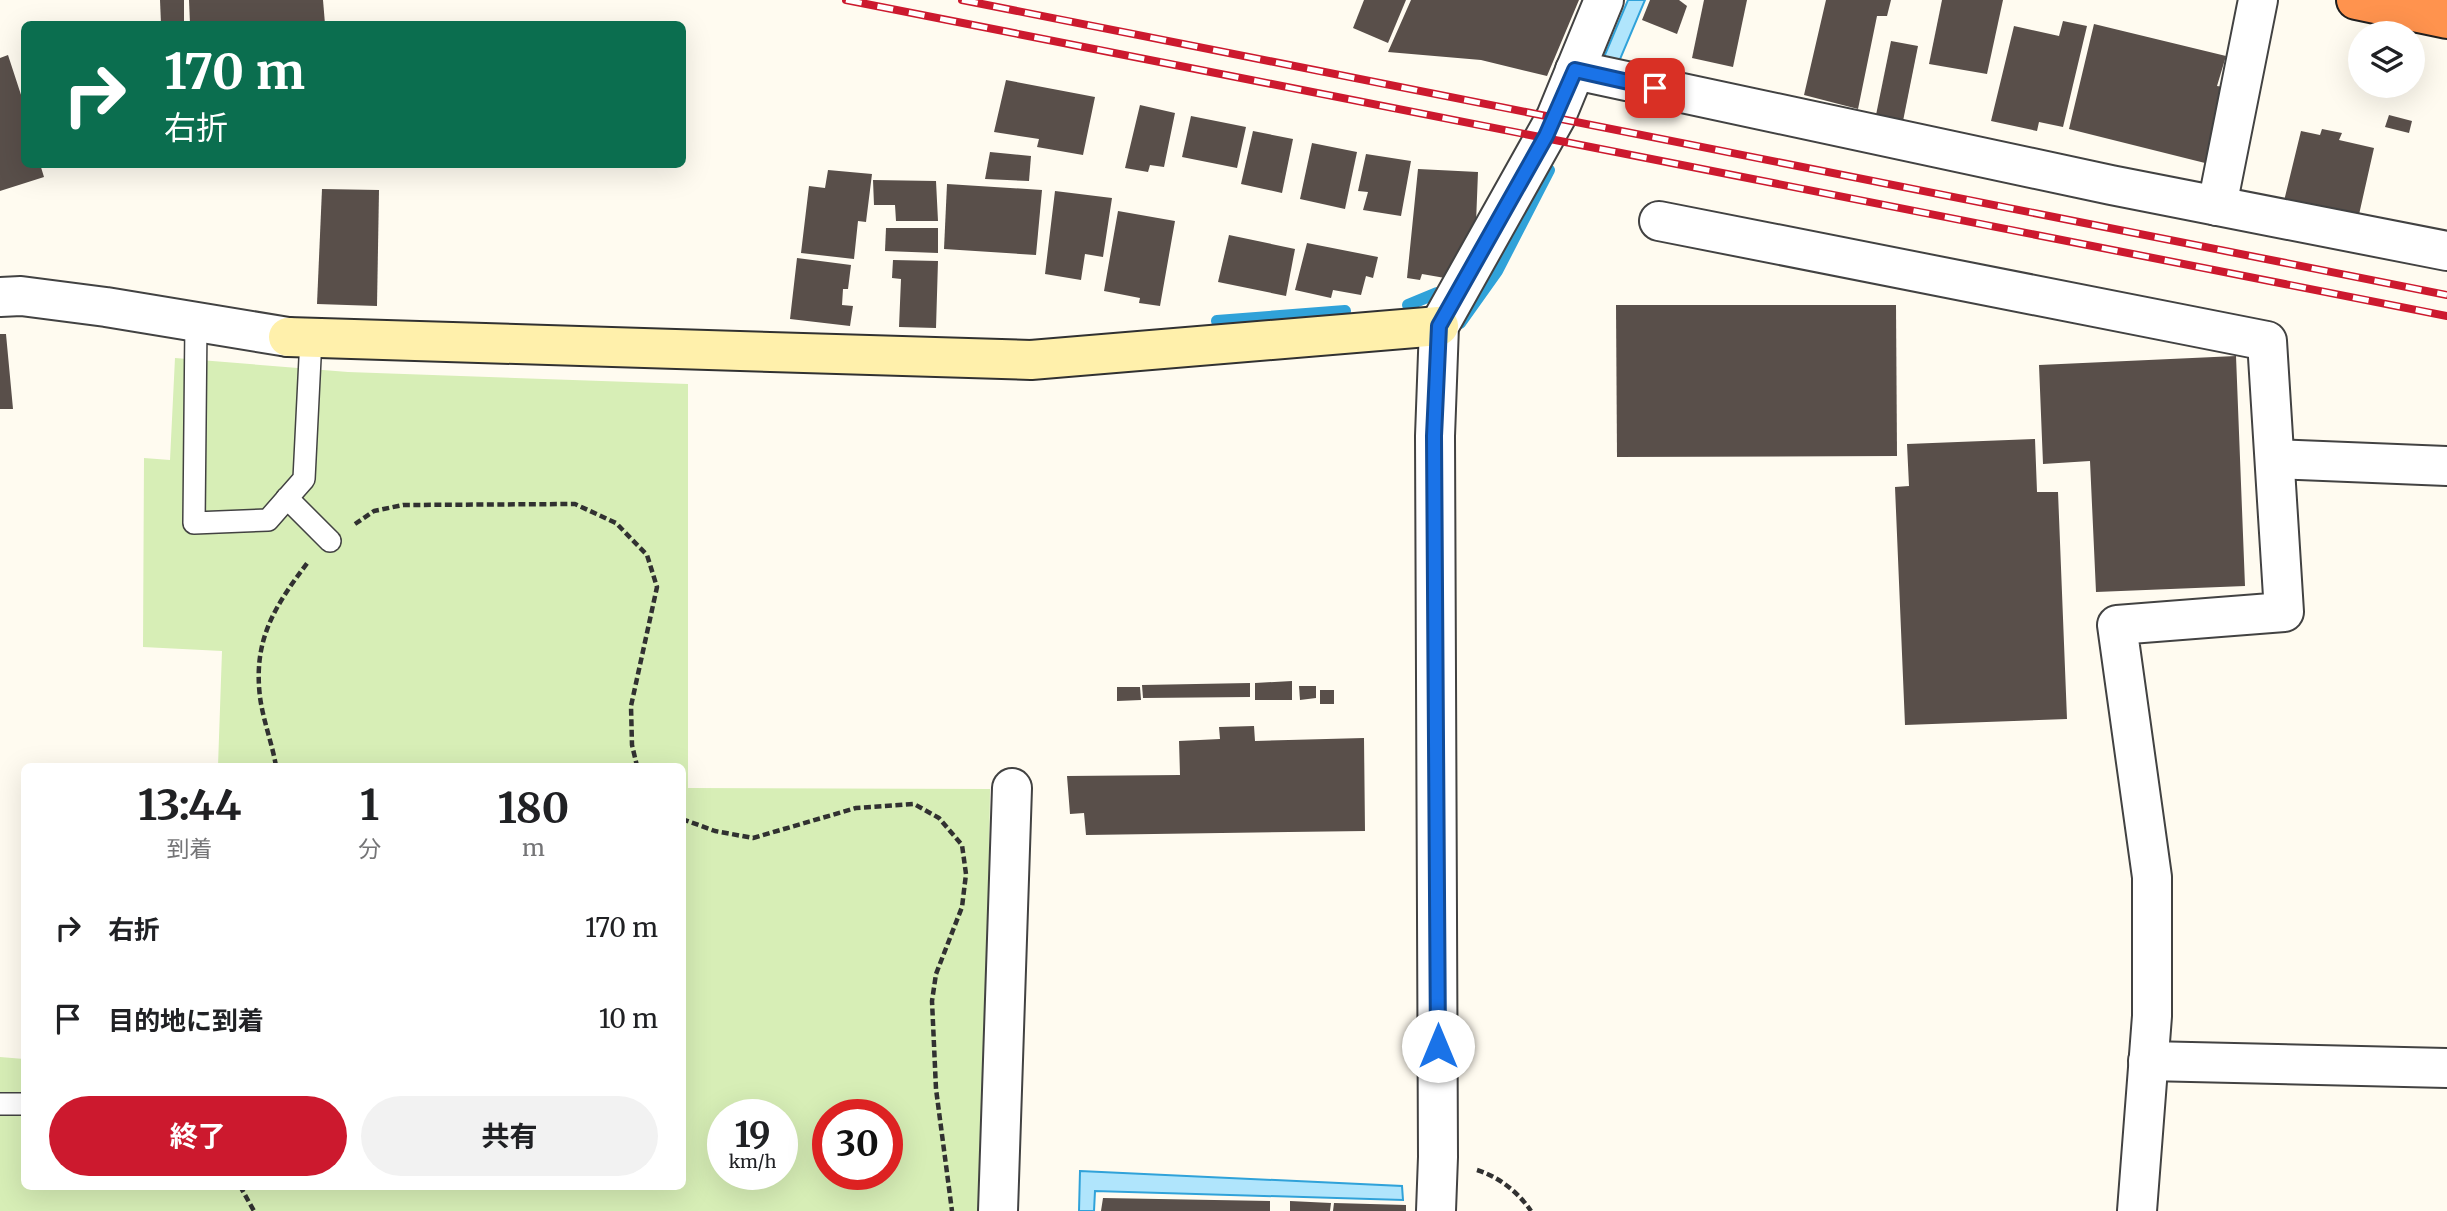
<!DOCTYPE html>
<html lang="ja">
<meta charset="utf-8">
<style>
body{margin:0;font-family:Merriweather,"Noto Sans JP",serif;background:#f2f2f2;color:#202124;height:100vh;display:flex;flex-direction:column;font-size:26px;white-space:nowrap}
*{box-sizing:border-box;margin:0}
p{font-size:23px;color:#757577}
.icon{flex:none;width:38px;height:38px;fill:none;stroke:currentColor;stroke-width:2;stroke-linecap:round;stroke-linejoin:round}
.map{position:relative;flex:1;overflow:hidden}
.side{position:absolute;left:21px;top:763px;width:665px;height:427px;display:flex;flex-direction:column;background:#fff;border-radius:10px;box-shadow:0 7px 28px #0002}
.side>*{flex:none}
.hud{position:absolute;left:21px;top:21px;width:665px;height:147px;border-radius:10px;box-shadow:0 7px 28px #0002;background:#0b6e4f;color:#fff;overflow:hidden}
.buttons{position:absolute;left:2348px;top:21px;display:grid;gap:14px}
.buttons a{display:grid;place-items:center;width:77px;height:77px;border-radius:50%;background:#fff;box-shadow:0 7px 28px #0002;font-size:35px}
.speed{position:absolute;left:707px;top:1099px;display:flex;gap:14px;font-size:35px;font-weight:700;text-align:center}
.speed>*{display:grid;place-content:center;width:91px;height:91px;border-radius:50%;background:#fff;box-shadow:0 7px 28px #0002;line-height:1}
.speed small{font-size:18px;font-weight:400}
.speed .limit{border:10px solid #d22;background:#fff;color:#111}
.pin{position:absolute;display:grid;place-items:center;width:60px;height:60px;color:#fff;margin:-30px;border-radius:14px;box-shadow:0 4px 10px #0006}
.me{position:absolute;width:77px;margin:-38px;rotate:0deg;stroke-linejoin:round;filter:drop-shadow(0 0 5px #0008)}
.turn{display:flex;align-items:center;gap:24px;height:147px;padding:0 28px;font-size:32px}
.turn .icon{width:91px;height:91px;stroke-width:2.5}
.turn b{display:block;font-size:49px;line-height:60px}
.eta{display:flex;justify-content:space-evenly;align-items:center;height:119px;text-align:center}
.eta b{font-size:42px;font-weight:700;line-height:49px}
.action{display:flex;gap:14px;margin-top:auto;padding:14px 28px}
.action a{flex:1;height:80px;border-radius:42px;background:#cc192e;color:#fff;font-size:28px;font-weight:700;line-height:80px;text-align:center}
.action a+a{background:#f2f2f2;color:#202124}
ul{padding:0;list-style:none}
li{display:flex;align-items:center;gap:21px;height:91px;padding:0 28px}
li div{flex:1}
li b{display:block;font-size:26px}
li em{font-style:normal}
.map>svg:first-child{display:block}
.green{fill:#d7eeb6;fill-rule:evenodd}
.water{fill:#b0e5fc;stroke:#30a2d9;stroke-width:2}
.lines{fill:none;stroke-linecap:round;stroke-linejoin:round}
.stream{stroke:#30a2d9;stroke-width:12}
.building{fill:#594f4a}
.lane-casing{stroke:#424242;stroke-width:24}
.street-casing{stroke:#424242;stroke-width:42}
.secondary-casing{stroke:#313131;stroke-width:42}
.highway-casing{stroke:#202020;stroke-width:42}
.path{stroke:#313131;stroke-width:4.5;stroke-dasharray:7 3.5;stroke-linecap:butt}
.lane{stroke:#fff;stroke-width:21}
.street{stroke:#fff;stroke-width:38}
.secondary{stroke:#fff0ab;stroke-width:38}
.highway{stroke:#ff934e;stroke-width:38}
.rail-casing{stroke:#cc192e;stroke-width:8}
.rail{stroke:#fff;stroke-width:5;stroke-dasharray:16;stroke-linecap:butt}
.route-casing{stroke:#114b97;stroke-width:18}
.route{stroke:#1a73e8;stroke-width:12}
</style>
<div class="map">
<svg width="2447" height="1211" viewBox="0 0 2447 1211">
<rect width="100%" height="100%" fill="#fffbf0"/>
<!-- green -->
<path class="green" d="M175,358L348,372L688,384V788L990,789L985,1211H0V1057L24,1059V1186H682V766H218L222,651L143,647L144,458L170,460ZM723,1115H782V1174H723ZM828,1115H887V1174H828Z"/>
<!-- water -->
<g class="water">
<path d="M1628,0H1645L1618,64L1604,57Z"/>
<path d="M1080,1171L1402,1186L1403,1200L1095,1191L1094,1211H1079Z"/>
</g>
<g class="lines">
<!-- stream -->
<g class="stream">
<path d="M1408,305L1437,293"/>
<path d="M1217,321L1345,311"/>
<path d="M1460,323L1497,271L1549,170"/>
</g>
</g>
<!-- building -->
<g class="building">
<path d="M160,0H184V24H161Z"/>
<path d="M189,0H323L325,24H190Z"/>
<path d="M1364,0H1406L1388,43L1353,28Z"/>
<path d="M1411,0H1579L1547,76L1481,60L1388,52Z"/>
<path d="M1650,0H1679L1687,6L1677,34L1642,20Z"/>
<path d="M1704,0H1747L1733,67L1692,58Z"/>
<path d="M1826,0H1891L1887,16H1877L1858,109L1804,95Z"/>
<path d="M1942,0H2003L1987,74L1929,64Z"/>
<path d="M2063,21L2087,26L2063,127L2039,122L2037,131L1991,121L2014,26L2059,36Z"/>
<path d="M2094,24L2226,56L2217,86L2224,87L2205,163L2069,129Z"/>
<path d="M1891,41L1918,46L1903,121L1876,115Z"/>
<path d="M8,55L24,104V164H40L44,177L0,191V58Z"/>
<path d="M1006,80L1095,97L1083,155L1037,147L1039,139L994,132Z"/>
<path d="M1140,105L1175,113L1164,167L1150,165L1148,172L1125,168Z"/>
<path d="M2389,115L2412,121L2409,133L2385,127Z"/>
<path d="M1191,116L1246,127L1237,168L1182,157Z"/>
<path d="M2322,129L2342,133L2339,140L2374,148L2358,219L2284,201L2301,131L2320,135Z"/>
<path d="M1253,131L1293,139L1282,193L1241,184Z"/>
<path d="M1312,143L1357,152L1345,209L1300,199Z"/>
<path d="M990,152L1031,156L1029,181L985,179Z"/>
<path d="M1366,154L1411,161L1401,216L1363,210L1368,192L1358,191Z"/>
<path d="M1418,169L1478,172L1476,223L1445,278L1422,274L1420,280L1407,278Z"/>
<path d="M828,170L872,174L866,222L858,221L854,259L801,253L809,186L825,188Z"/>
<path d="M873,180L936,181L938,221H896L895,205H874Z"/>
<path d="M947,184L1042,190L1036,255L944,249Z"/>
<path d="M322,189L379,190L377,306L317,304Z"/>
<path d="M1055,191L1112,198L1103,257L1085,254L1081,280L1045,274Z"/>
<path d="M1118,211L1175,221L1160,306L1139,303L1140,298L1104,291Z"/>
<path d="M886,228H938V253L885,251Z"/>
<path d="M1229,235L1295,249L1286,296L1218,282Z"/>
<path d="M1307,243L1378,257L1373,278L1366,276L1361,295L1333,290L1331,298L1295,290Z"/>
<path d="M797,258L851,265L848,289H843L842,305L853,306L850,326L790,319Z"/>
<path d="M893,260L938,261L936,328L899,327L901,279L892,278Z"/>
<path d="M1616,305H1896L1897,456L1617,457Z"/>
<path d="M0,334H6L13,409H0Z"/>
<path d="M2236,356L2245,586L2096,592L2090,461L2043,464L2039,365Z"/>
<path d="M2035,439L2037,492H2058L2067,719L1905,725L1895,487L1909,486L1907,444Z"/>
<path d="M1292,681V700H1255V683Z"/>
<path d="M1250,683V697L1143,698L1142,685Z"/>
<path d="M1299,686H1316V698L1300,700Z"/>
<path d="M1117,687H1140L1141,700L1117,701Z"/>
<rect x="1320" y="690" width="14" height="14"/>
<path d="M1254,726L1255,741L1364,738L1365,831L1086,835L1084,813L1070,814L1067,776L1180,775L1179,741L1220,739L1219,727Z"/>
<path d="M1103,1198L1270,1201V1211H1101Z"/>
<path d="M1290,1201L1331,1203L1330,1211H1290Z"/>
<path d="M1334,1203L1406,1205V1211H1333Z"/>
</g>
<g class="lines">
<defs>
<g id="lane">
<path d="M196,322L194,523L268,520L304,479L311,338"/>
<path d="M287,498L330,541"/>
<path d="M0,1104H24"/>
</g>
<g id="street">
<path d="M1575,70L2111,185L2447,251"/>
<path d="M2217,206L2258,0"/>
<path d="M1659,221L2267,341L2284,612L2117,625L2152,877V1016L2137,1211"/>
<path d="M0,297L21,296L106,307L288,337"/>
<path d="M2275,459L2447,466"/>
<path d="M2148,1061L2447,1068"/>
<path d="M998,1211L1012,788"/>
<path d="M1436,1211L1438,1157L1435,436L1439,326L1556,117L1604,0"/>
</g>
<path id="secondary" d="M288,337L1031,360L1439,326"/>
<path id="highway" d="M2356,0L2447,19"/>
</defs>
<!-- lane casing -->
<use href="#lane" class="lane-casing"/>
<!-- street casing -->
<use href="#street" class="street-casing"/>
<!-- secondary casing -->
<use href="#secondary" class="secondary-casing"/>
<!-- highway casing -->
<use href="#highway" class="highway-casing"/>
<!-- path -->
<g class="path">
<path d="M355,524L374,511L403,505L575,504L616,523L647,555L657,587L631,706L632,745L637,766"/>
<path d="M276,766C272,743 263,720 260,697C253,639 275,606 308,562"/>
<path d="M682,819L715,831L753,838L856,808L914,804L939,818L962,845L966,874L962,907L936,974L932,1001L936,1089L952,1211"/>
<path d="M1477,1170C1499,1177 1518,1192 1531,1211"/>
<path d="M240,1186L254,1211"/>
</g>
<!-- lane -->
<use href="#lane" class="lane"/>
<!-- street -->
<use href="#street" class="street"/>
<!-- secondary -->
<use href="#secondary" class="secondary"/>
<!-- highway -->
<use href="#highway" class="highway"/>
<defs>
<g id="rail">
<path d="M846,0L2447,316"/>
<path d="M962,0L2447,295"/>
</g>
</defs>
<!-- rail casing -->
<use href="#rail" class="rail-casing"/>
<!-- rail -->
<use href="#rail" class="rail"/>
</g>
<g class="lines">
<defs>
<path id="route" d="M1438,1046L1434,436L1439,326L1546,136L1575,70L1655,88"/>
</defs>
<!-- route casing -->
<use href="#route" class="route-casing"/>
<!-- route -->
<use href="#route" class="route"/>
</g>
</svg>
<div class="buttons">
<a><svg class="icon" aria-label="layers" viewBox="0 0 24 24"><path d="M12 4l9 5-9 5-9-5zM3 14l9 5 9-5"/></svg></a>
</div>
<div class="speed"><div>19<small>km/h</small></div><div class="limit">30</div></div>
<div class="pin" style="left:1655px;top:88px;background:#d93025"><svg class="icon" aria-label="arrive" viewBox="0 0 24 24"><path d="M6 21V4h12l-3 4 3 4H6"/></svg></div>
<svg class="me" style="left:1438px;top:1046px" viewBox="-20 -20 40 40"><circle r="19" fill="#fff"/><path d="M0-13L10 11 0 6-10 11z" fill="#1a73e8"/></svg>
<div class="hud">
<div class="turn"><svg class="icon" aria-label="right" viewBox="0 0 24 24"><path d="M7 20v-9h11M14 6l5 5-5 5"/></svg><div><b>170 m</b>右折</div></div>
</div>
<section class="side">
<div class="eta">
<div><b>13:44</b><p>到着</p></div>
<div><b>1</b><p>分</p></div>
<div><b>180</b><p>m</p></div>
</div>
<ul>
<li><svg class="icon" aria-label="right" viewBox="0 0 24 24"><path d="M7 20v-9h11M14 6l5 5-5 5"/></svg><div><b>右折</b></div><em>170 m</em></li>
<li><svg class="icon" aria-label="arrive" viewBox="0 0 24 24"><path d="M6 21V4h12l-3 4 3 4H6"/></svg><div><b>目的地に到着</b></div><em>10 m</em></li>
</ul>
<div class="action"><a>終了</a><a>共有</a></div>
</section>
</div>
